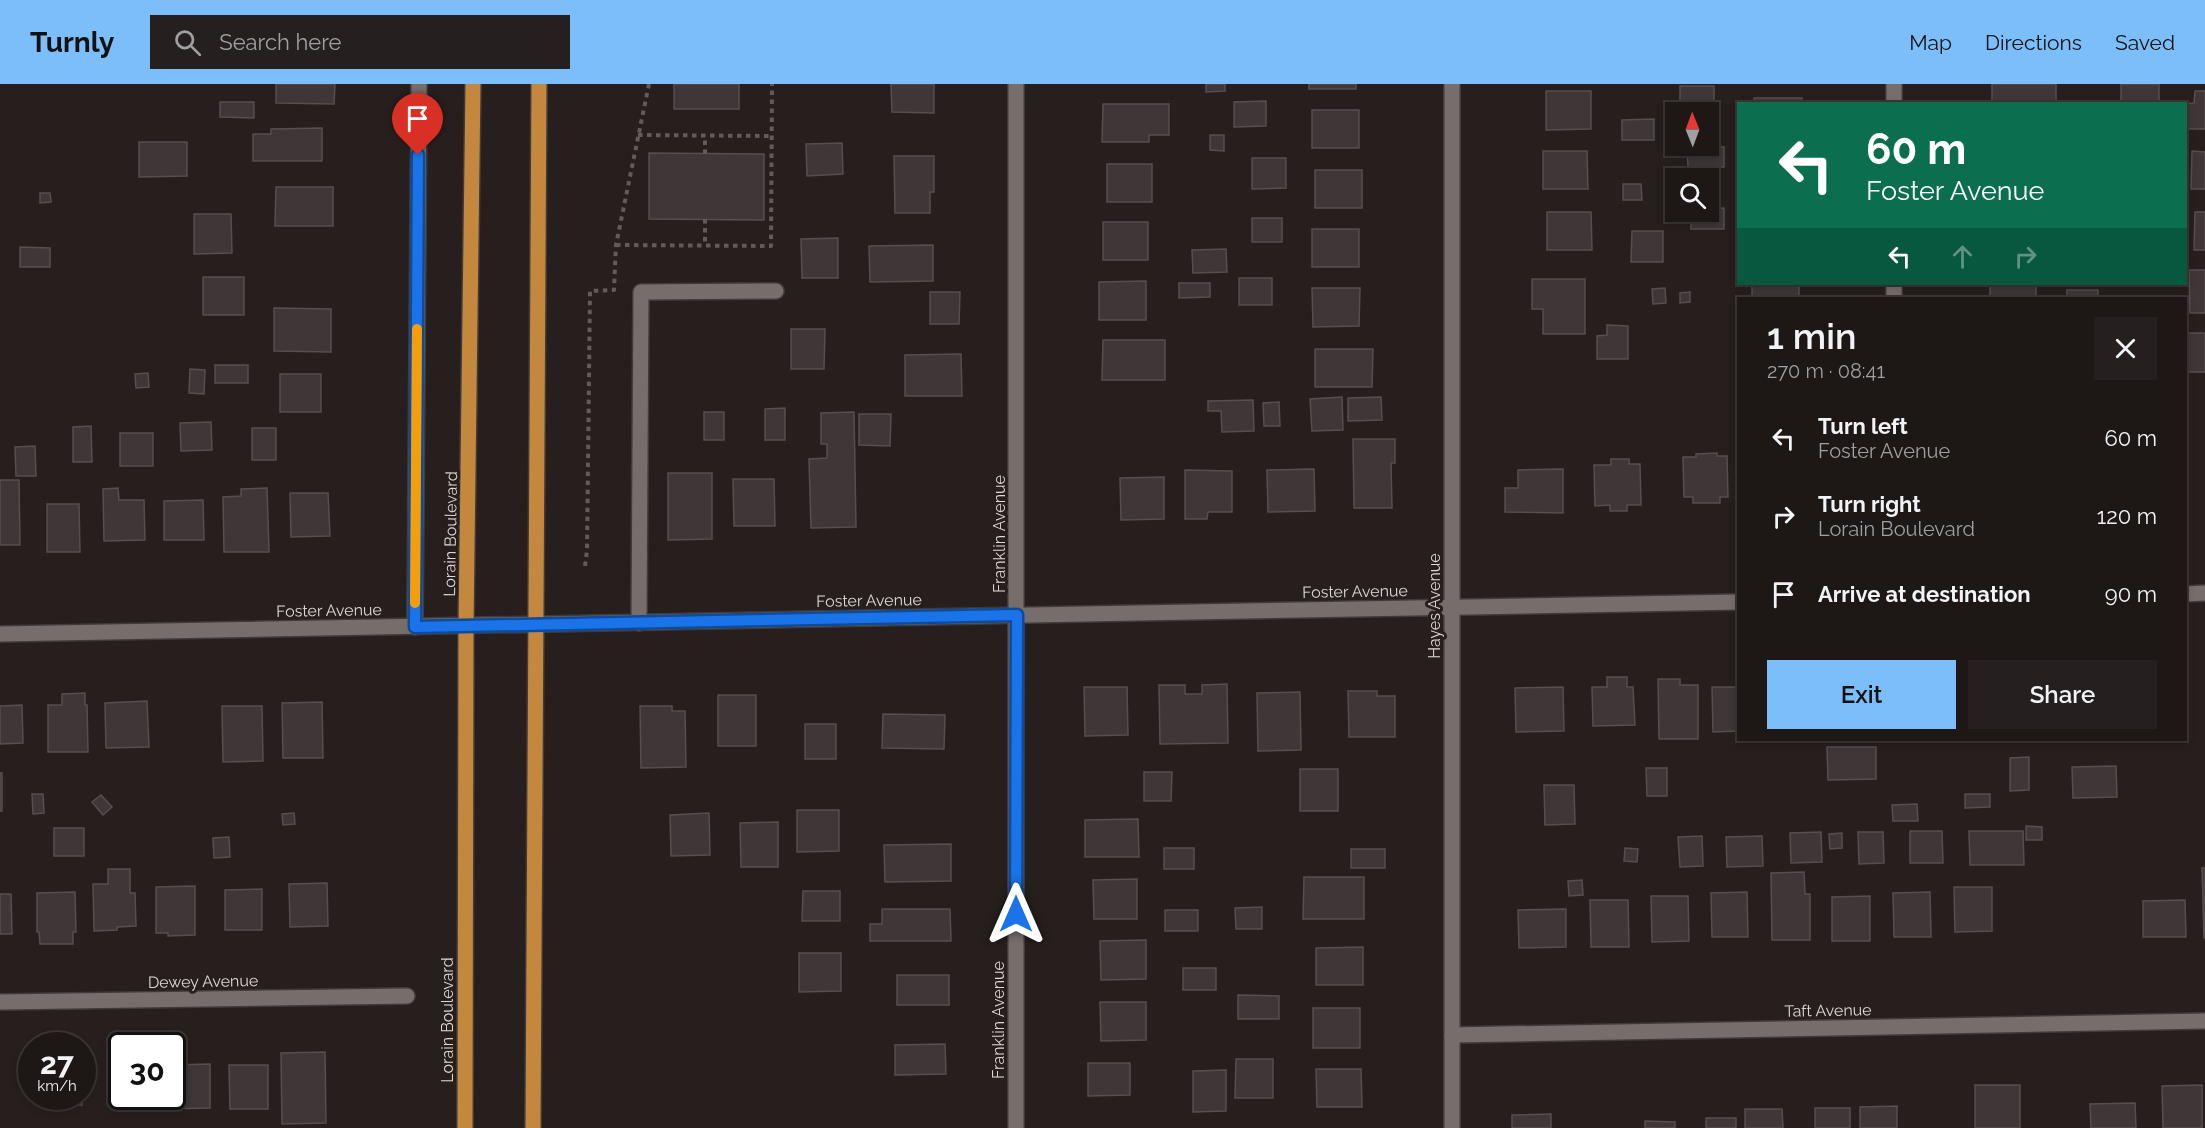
<!DOCTYPE html>
<meta charset="utf-8">
<style>
body{margin:0;font-family:Raleway,sans-serif;background:#25201f;color:#f1f3f6;height:100vh;display:flex;flex-direction:column;font-size:22px;white-space:nowrap}
*{box-sizing:border-box;margin:0}
p{font-size:20px;color:#a09fa1}
.icon{flex:none;width:33px;height:33px;fill:none;stroke:currentColor;stroke-width:2;stroke-linecap:round;stroke-linejoin:round}
.map{position:relative;flex:1;overflow:hidden}
.drawer{position:absolute;left:1737px;top:213px;width:450px;height:444px;display:flex;flex-direction:column;background:#1d1716;border-radius:0px;box-shadow:0 3px 9px #0003,0 0 0 2px #3b3635}
.drawer>*{flex:none}
.hud{position:absolute;left:1737px;top:18px;width:450px;height:183px;border-radius:0px;box-shadow:0 3px 9px #0003,0 0 0 2px #3b3635;background:#0b6e4f;color:#fff;overflow:hidden}
.needle{width:39px;rotate:359deg}
.fabs{position:absolute;left:1665px;top:18px;display:grid;gap:12px}
.fabs a{display:grid;place-items:center;width:54px;height:54px;border-radius:0px;background:#1d1716;box-shadow:0 3px 9px #0003,0 0 0 2px #3b3635;font-size:30px}
.speed{position:absolute;left:18px;top:948px;display:flex;gap:12px;font-size:30px;font-weight:700;text-align:center}
.speed>*{display:grid;place-content:center;width:78px;height:78px;border-radius:50%;background:#1d1716;box-shadow:0 3px 9px #0003,0 0 0 2px #3b3635;line-height:1}
.speed small{font-size:15px;font-weight:400}
.speed .limit{border:3px solid #111;border-radius:9px;background:#fff;color:#111}
.pin{position:absolute;display:grid;place-items:center;width:51px;height:51px;color:#fff;margin:-62px -26px;border-radius:50% 50% 50% 0;rotate:-45deg;box-shadow:0 0 6px #0007}
.pin .icon{rotate:45deg}
.me{position:absolute;width:66px;margin:-33px;rotate:0deg;stroke-linejoin:round;filter:drop-shadow(0 0 4px #0008)}
.turn{display:flex;align-items:center;gap:21px;height:126px;padding:0 30px;font-size:27px}
.turn .icon{width:78px;height:78px;stroke-width:2.5}
.turn b{display:block;font-size:42px;line-height:51px}
.lanes{display:flex;align-items:center;height:57px;padding:0 30px;background:#0003;justify-content:center;gap:30px;direction:ltr}
.lanes .off{opacity:.35}
.round{display:grid;place-items:center;flex:none;width:63px;height:63px;border-radius:0px;background:#25201f}
.head{display:flex;align-items:center;justify-content:space-between;height:102px;padding:0 30px}
h1{font-size:36px;font-weight:600;line-height:45px}
.primary-button{display:flex;gap:12px;margin-top:auto;padding:12px 30px}
.primary-button a{flex:1;height:69px;border-radius:0px;background:#7cbef9;color:#111;font-size:24px;font-weight:600;line-height:69px;text-align:center}
.primary-button a+a{background:#25201f;color:#f1f3f6}
ul{padding:0;list-style:none}
li{display:flex;align-items:center;gap:18px;height:78px;padding:0 30px}
li div{flex:1}
li b{display:block;font-size:22px}
li em{font-style:normal}
header{display:flex;align-items:center;gap:36px;box-sizing:border-box;height:84px;padding:0 30px;background:#7cbef9;color:#111}
header strong{font-size:28px}
nav{display:flex;gap:33px;margin-inline-start:auto;font-size:21px}
.search{width:420px;height:54px;background:#25201f;display:flex;align-items:center;gap:15px;box-sizing:border-box;padding:0 21px;border-radius:0px;color:#a09fa1;font-size:22px}
.map>svg:first-child{display:block}
.building{fill:#3e3637;stroke:#564e4f;stroke-width:1.5}
.lines{fill:none;stroke-linecap:round;stroke-linejoin:round}
.minor-casing{stroke:#403b39;stroke-width:18}
.major-casing{stroke:#403b39;stroke-width:18}
.path{stroke:#625b5a;stroke-width:4;stroke-dasharray:4.5 4.5;stroke-linecap:butt}
.minor{stroke:#776e6c;stroke-width:15}
.major{stroke:#c4873e;stroke-width:15}
.route-casing{stroke:#114b97;stroke-width:15}
.route{stroke:#1a73e8;stroke-width:10}
.slow{stroke:#f59e0b;stroke-width:10}
.labels{text-anchor:middle;stroke-width:6;stroke-linejoin:round;paint-order:stroke}
.street-label{font-size:16px;fill:#dcd8d6;stroke:#271f1e}
</style>
<header>
<strong>Turnly</strong>
<div class="search"><svg class="icon" aria-label="search" viewBox="0 0 24 24"><circle cx="10" cy="10" r="6"/><path d="M15 15l6 6"/></svg>Search here</div>
<nav><a>Map</a><a>Directions</a><a>Saved</a></nav>
</header>
<div class="map">
<svg width="2205" height="1044" viewBox="0 0 2205 1044">
<rect width="100%" height="100%" fill="#271f1e"/>
<!-- building -->
<g class="building">
<path d="M276,0H335L334,20L276,19Z"/>
<rect x="674" y="0" width="65" height="25"/>
<path d="M891,0H934V29L892,28Z"/>
<path d="M1206,0H1225V7L1206,8Z"/>
<rect x="1309" y="0" width="47" height="5"/>
<rect x="1992" y="0" width="64" height="20"/>
<rect x="2121" y="0" width="38" height="20"/>
<path d="M1680,2H1714V25L1680,26Z"/>
<path d="M1546,7H1591V45L1546,46Z"/>
<path d="M2195,7H2205V45H2186V20H2171L2194,19Z"/>
<rect x="1754" y="14" width="48" height="6"/>
<path d="M1266,17V42L1234,43V18Z"/>
<path d="M220,18H254V34L220,33Z"/>
<path d="M1103,20H1169V51H1149V58H1102Z"/>
<rect x="1312" y="26" width="47" height="38"/>
<path d="M1654,35V56H1622V36Z"/>
<path d="M322,44V77H253V50H271V45Z"/>
<path d="M1210,51H1224V67L1210,66Z"/>
<path d="M139,58H187V92L139,93Z"/>
<path d="M842,59L843,90L807,92L806,60Z"/>
<path d="M1687,63H1724V83H1688Z"/>
<path d="M1543,67H1587L1588,105H1543Z"/>
<path d="M2192,67L2205,68V105H2191Z"/>
<path d="M649,69L764,70V136L649,135Z"/>
<path d="M894,72H934V108H930V129H895Z"/>
<path d="M1252,74H1286V104L1252,105Z"/>
<rect x="1107" y="80" width="45" height="38"/>
<rect x="1315" y="86" width="47" height="38"/>
<path d="M1623,100H1641L1642,116H1623Z"/>
<path d="M276,103H333V142H275Z"/>
<path d="M40,109H50L51,118L40,119Z"/>
<path d="M1724,124V145H1691V128H1708V125Z"/>
<path d="M1547,128H1591L1592,166H1547Z"/>
<path d="M2195,128H2205V166H2194Z"/>
<path d="M194,130H231L232,169L194,170Z"/>
<rect x="1252" y="134" width="30" height="24"/>
<rect x="1103" y="138" width="45" height="38"/>
<rect x="1312" y="145" width="47" height="38"/>
<path d="M1632,147H1663V178H1631Z"/>
<path d="M838,154V194H802L801,155Z"/>
<path d="M933,161V197L870,198L869,162Z"/>
<path d="M20,163L50,164V183H20Z"/>
<path d="M1226,165L1227,188L1193,189L1192,166Z"/>
<path d="M2189,186H2205V229H2190Z"/>
<rect x="203" y="193" width="41" height="38"/>
<rect x="1239" y="194" width="33" height="27"/>
<path d="M1532,195H1585V250H1543V225H1532Z"/>
<path d="M1146,197V236H1099V198Z"/>
<path d="M1179,199H1210V213L1179,214Z"/>
<rect x="1752" y="200" width="47" height="14"/>
<rect x="1990" y="200" width="46" height="14"/>
<path d="M1312,204H1360L1359,242L1313,243Z"/>
<path d="M1665,204L1666,219L1653,220L1652,205Z"/>
<rect x="2067" y="206" width="31" height="8"/>
<path d="M930,208H960L959,240H930Z"/>
<path d="M1690,208V218L1680,219V209Z"/>
<path d="M274,224L331,225V268L274,267Z"/>
<path d="M1607,241L1628,242V275H1597V252L1607,251Z"/>
<path d="M791,245H825L824,285H791Z"/>
<rect x="2188" y="249" width="17" height="39"/>
<path d="M1103,256H1165V296H1102Z"/>
<path d="M1315,265H1373L1372,303H1315Z"/>
<path d="M961,270L962,312H905V271Z"/>
<rect x="215" y="281" width="33" height="18"/>
<path d="M190,285L205,286L204,310L189,309Z"/>
<path d="M148,289L149,303L136,304L135,290Z"/>
<rect x="280" y="290" width="41" height="38"/>
<rect x="1736" y="308" width="2" height="30"/>
<path d="M1342,313L1343,346L1312,347L1310,315Z"/>
<path d="M1381,313L1382,336L1348,337V314Z"/>
<path d="M1253,316L1254,347L1222,348L1221,327H1208V317Z"/>
<path d="M1279,318L1280,342H1264L1263,319Z"/>
<path d="M785,324V356H765V325Z"/>
<rect x="704" y="328" width="20" height="28"/>
<path d="M854,328L856,443L811,444L809,375L827,374V360H821V329Z"/>
<path d="M859,330H891L890,362L859,361Z"/>
<path d="M211,338L212,366L181,367L180,339Z"/>
<path d="M91,342L92,378H73V343Z"/>
<rect x="252" y="344" width="24" height="32"/>
<rect x="120" y="349" width="33" height="33"/>
<path d="M1353,355H1395V379H1391L1392,424H1354Z"/>
<path d="M35,362L36,392H16L15,363Z"/>
<path d="M1717,369V372H1727L1728,413H1720V419H1693V413H1684L1683,373H1696V370Z"/>
<path d="M1611,375H1629V380H1640L1641,421H1627V427H1610V421L1595,422L1594,381H1611Z"/>
<path d="M1314,385L1315,427L1268,428L1267,386Z"/>
<path d="M1563,385V429L1505,428V404H1518V386Z"/>
<path d="M1185,386L1232,387V428H1208L1207,435H1185Z"/>
<path d="M668,389H712V455L668,456Z"/>
<path d="M1164,393V435L1121,436L1120,394Z"/>
<path d="M733,395H774L775,442H734Z"/>
<path d="M0,396H19L20,461H0Z"/>
<path d="M118,404L119,416H144L145,456L104,457L103,405Z"/>
<path d="M267,404L269,468H224L223,413L241,412V405Z"/>
<path d="M290,409H328L330,452L291,453Z"/>
<path d="M203,416L204,456H164V417Z"/>
<path d="M47,420H79L80,468H47Z"/>
<path d="M1607,593H1627V603H1633L1635,641L1593,642L1592,603H1607Z"/>
<path d="M1658,595H1680V601H1698V655H1659Z"/>
<path d="M1227,600L1228,659L1160,660L1159,601H1185V610H1202V601Z"/>
<path d="M1084,603H1127L1128,651L1085,652Z"/>
<path d="M1563,603L1564,647L1516,648L1515,604Z"/>
<path d="M1712,603H1738V647L1713,648Z"/>
<path d="M1348,607H1377V612H1395V653H1349Z"/>
<path d="M1300,608L1301,666L1258,667L1257,609Z"/>
<path d="M85,609V621H87L88,668H48V621H62V610Z"/>
<rect x="718" y="611" width="38" height="51"/>
<path d="M147,617L149,663L106,664L105,619Z"/>
<path d="M322,618L323,674H283L282,619Z"/>
<path d="M22,621L23,659L0,660V622Z"/>
<path d="M222,622H262L263,677L223,678Z"/>
<path d="M640,622H672V627H685L686,683L641,684Z"/>
<path d="M883,630L945,631L944,665L882,664Z"/>
<rect x="805" y="640" width="31" height="35"/>
<rect x="1953" y="656" width="38" height="2"/>
<path d="M1827,663H1876V695L1828,696Z"/>
<path d="M2029,673V706L2010,707V674Z"/>
<path d="M2116,682L2117,713L2073,714L2072,683Z"/>
<path d="M1646,684H1667V712H1647Z"/>
<rect x="1300" y="685" width="38" height="42"/>
<path d="M1144,688H1172L1171,717H1144Z"/>
<rect x="0" y="689" width="2" height="38"/>
<path d="M1544,701H1574L1575,740L1545,741Z"/>
<path d="M32,710H43L44,729L33,730Z"/>
<path d="M1965,710H1990V723L1965,724Z"/>
<path d="M101,711L112,723L103,731L92,718Z"/>
<path d="M1917,720L1918,737H1893L1892,721Z"/>
<path d="M797,726H839V767L797,768Z"/>
<path d="M294,729L295,740L283,741L282,730Z"/>
<path d="M709,729L710,771L671,772L670,731Z"/>
<path d="M1138,735L1139,773H1085V736Z"/>
<path d="M778,738V783H741L740,739Z"/>
<path d="M2026,742L2042,743V756H2026Z"/>
<rect x="54" y="744" width="30" height="28"/>
<path d="M1910,747H1942L1943,779H1910Z"/>
<path d="M1969,747H2023L2024,781H1970Z"/>
<path d="M1821,748L1822,778L1791,779L1790,749Z"/>
<path d="M1858,748H1883L1884,779L1859,780Z"/>
<path d="M1842,749V764L1830,765L1829,750Z"/>
<path d="M1702,752L1703,782L1680,783L1678,753Z"/>
<path d="M1762,752L1763,782L1727,783L1726,753Z"/>
<path d="M229,753L230,773L214,774L213,754Z"/>
<path d="M951,760V797L885,798L884,761Z"/>
<rect x="1164" y="764" width="30" height="21"/>
<path d="M1625,764L1638,765L1637,778L1624,777Z"/>
<rect x="1351" y="765" width="34" height="19"/>
<path d="M2202,784H2205V854H2204Z"/>
<path d="M108,785H130V809H135L136,842L117,843V846L94,847L93,800H108Z"/>
<path d="M1804,788L1805,810H1810V856H1772L1771,789Z"/>
<path d="M1304,793H1364V835H1303Z"/>
<path d="M1137,795V835H1094L1093,796Z"/>
<path d="M1582,796L1583,811L1569,812L1568,797Z"/>
<path d="M327,799L328,842L290,843L289,800Z"/>
<path d="M195,802V851L168,852V849H156V803Z"/>
<path d="M1954,803H1992V847L1955,848Z"/>
<path d="M262,805V846H225V806Z"/>
<path d="M803,807H840V837H802Z"/>
<path d="M75,808L76,848H73V860H40L39,848H37V809Z"/>
<path d="M1747,808L1748,853H1712L1711,809Z"/>
<path d="M1930,808L1931,853H1894L1893,809Z"/>
<path d="M0,810H11L12,850H0Z"/>
<path d="M1651,812H1688L1689,857L1652,858Z"/>
<path d="M1870,812V857H1832V813Z"/>
<path d="M1590,816H1628L1629,863H1591Z"/>
<path d="M2185,816L2186,853H2143V817Z"/>
<path d="M1262,823V845H1236L1235,824Z"/>
<path d="M882,825H950L951,857H870V840H882Z"/>
<path d="M1566,825V863L1519,864L1518,826Z"/>
<rect x="1165" y="826" width="33" height="21"/>
<path d="M1146,856V895L1101,896L1100,857Z"/>
<path d="M1363,863V901H1316V864Z"/>
<path d="M799,869H841V907L799,908Z"/>
<rect x="1183" y="884" width="33" height="22"/>
<rect x="897" y="891" width="52" height="30"/>
<path d="M1238,911L1279,912V935H1238Z"/>
<path d="M1100,918H1146V956L1101,957Z"/>
<rect x="1313" y="924" width="47" height="40"/>
<path d="M945,960L946,990L895,991V961Z"/>
<path d="M325,968L326,1039L282,1040L281,969Z"/>
<path d="M1236,975H1273V1014H1235Z"/>
<path d="M1088,979H1130V1011L1088,1012Z"/>
<path d="M210,980V1024L167,1025L166,1012H172V981Z"/>
<path d="M229,981H268V1025H230Z"/>
<path d="M1316,985H1361L1362,1023H1317Z"/>
<path d="M1226,986V1027L1193,1028V987Z"/>
<rect x="1975" y="1001" width="45" height="43"/>
<path d="M2202,1001V1044H2163L2162,1002Z"/>
<path d="M50,1012H82V1021L50,1022Z"/>
<path d="M2135,1019L2136,1044H2091L2090,1020Z"/>
<path d="M1897,1022V1044H1860V1023Z"/>
<rect x="1815" y="1024" width="35" height="20"/>
<path d="M1745,1025H1782L1783,1044H1745Z"/>
<path d="M1551,1030V1044H1512V1031Z"/>
<rect x="1706" y="1034" width="30" height="10"/>
<path d="M1645,1037L1675,1038V1044H1645Z"/>
</g>
<g class="lines">
<defs>
<g id="minor">
<path d="M1016,0V1044"/>
<path d="M1452,0V1044"/>
<path d="M1894,20V0"/>
<path d="M1894,214V200"/>
<path d="M2186,510L2205,509"/>
<path d="M639,539L641,208L776,207"/>
<path d="M415,543L419,0"/>
<path d="M0,550L1738,518"/>
<path d="M0,918L407,912"/>
<path d="M1452,951L2205,937"/>
</g>
<g id="major">
<path d="M465,1044L466,542L473,0"/>
<path d="M533,1044L539,0"/>
</g>
</defs>
<!-- minor casing -->
<use href="#minor" class="minor-casing"/>
<!-- major casing -->
<use href="#major" class="major-casing"/>
<!-- path -->
<g class="path">
<path d="M638,51L772,52"/>
<path d="M705,70V52"/>
<path d="M705,135V161"/>
<path d="M616,161L771,162L772,0"/>
<path d="M585,482L587,467L590,207L614,206L616,161L649,0"/>
</g>
<!-- minor -->
<use href="#minor" class="minor"/>
<!-- major -->
<use href="#major" class="major"/>
</g>
<g class="lines">
<defs>
<path id="route" d="M418,71L415,543L1017,531L1016,830"/>
</defs>
<!-- route casing -->
<use href="#route" class="route-casing"/>
<!-- route -->
<use href="#route" class="route"/>
<!-- slow -->
<path class="slow" d="M415,519L417,245"/>
</g>
<g class="labels">
<!-- street labels -->
<g class="street-label">
<text transform="translate(450 450) rotate(-89)" y="6">Lorain Boulevard</text>
<text transform="translate(999 450) rotate(-90)" y="6">Franklin Avenue</text>
<text transform="translate(1355 507) rotate(-1)" y="6">Foster Avenue</text>
<text transform="translate(869 516) rotate(-1)" y="6">Foster Avenue</text>
<text transform="translate(1434 522) rotate(-90)" y="6">Hayes Avenue</text>
<text transform="translate(329 526) rotate(-1)" y="6">Foster Avenue</text>
<text transform="translate(203 897) rotate(-1)" y="6">Dewey Avenue</text>
<text transform="translate(1828 926) rotate(-1)" y="6">Taft Avenue</text>
<text transform="translate(447 936) rotate(-90)" y="6">Lorain Boulevard</text>
<text transform="translate(998 936) rotate(-90)" y="6">Franklin Avenue</text>
</g>
</g>
</svg>
<div class="fabs">
<a><svg class="needle" viewBox="-14 -14 28 28"><path d="M0-13l5 13h-10z" fill="#e53935"/><path d="M0 13l5-13h-10z" fill="#a09fa1"/></svg></a>
<a><svg class="icon" aria-label="search" viewBox="0 0 24 24"><circle cx="10" cy="10" r="6"/><path d="M15 15l6 6"/></svg></a>
</div>
<div class="speed"><div>27<small>km/h</small></div><div class="limit">30</div></div>
<div class="pin" style="left:418px;top:71px;background:#d93025"><svg class="icon" aria-label="arrive" viewBox="0 0 24 24"><path d="M6 21V4h12l-3 4 3 4H6"/></svg></div>
<svg class="me" style="left:1016px;top:830px" viewBox="-20 -20 40 40"><path d="M0-17L14 15 0 8-14 15z" fill="#1a73e8" stroke="#fff" stroke-width="4"/></svg>
<div class="hud">
<div class="turn"><svg class="icon" aria-label="left" viewBox="0 0 24 24"><path d="M17 20v-9H6M10 6l-5 5 5 5"/></svg><div><b>60 m</b>Foster Avenue</div></div>
<div class="lanes"><svg class="icon" aria-label="left" viewBox="0 0 24 24"><path d="M17 20v-9H6M10 6l-5 5 5 5"/></svg><svg class="icon off" aria-label="ahead" viewBox="0 0 24 24"><path d="M12 20V5M6 11l6-6 6 6"/></svg><svg class="icon off" aria-label="right" viewBox="0 0 24 24"><path d="M7 20v-9h11M14 6l5 5-5 5"/></svg></div>
</div>
<section class="drawer">
<div class="head"><div><h1>1 min</h1><p>270 m · 08:41</p></div><a class="round"><svg class="icon" aria-label="close" viewBox="0 0 24 24"><path d="M6 6l12 12M18 6L6 18"/></svg></a></div>
<ul>
<li><svg class="icon" aria-label="left" viewBox="0 0 24 24"><path d="M17 20v-9H6M10 6l-5 5 5 5"/></svg><div><b>Turn left</b><p>Foster Avenue</p></div><em>60 m</em></li>
<li><svg class="icon" aria-label="right" viewBox="0 0 24 24"><path d="M7 20v-9h11M14 6l5 5-5 5"/></svg><div><b>Turn right</b><p>Lorain Boulevard</p></div><em>120 m</em></li>
<li><svg class="icon" aria-label="arrive" viewBox="0 0 24 24"><path d="M6 21V4h12l-3 4 3 4H6"/></svg><div><b>Arrive at destination</b></div><em>90 m</em></li>
</ul>
<div class="primary-button"><a>Exit</a><a>Share</a></div>
</section>
</div>
